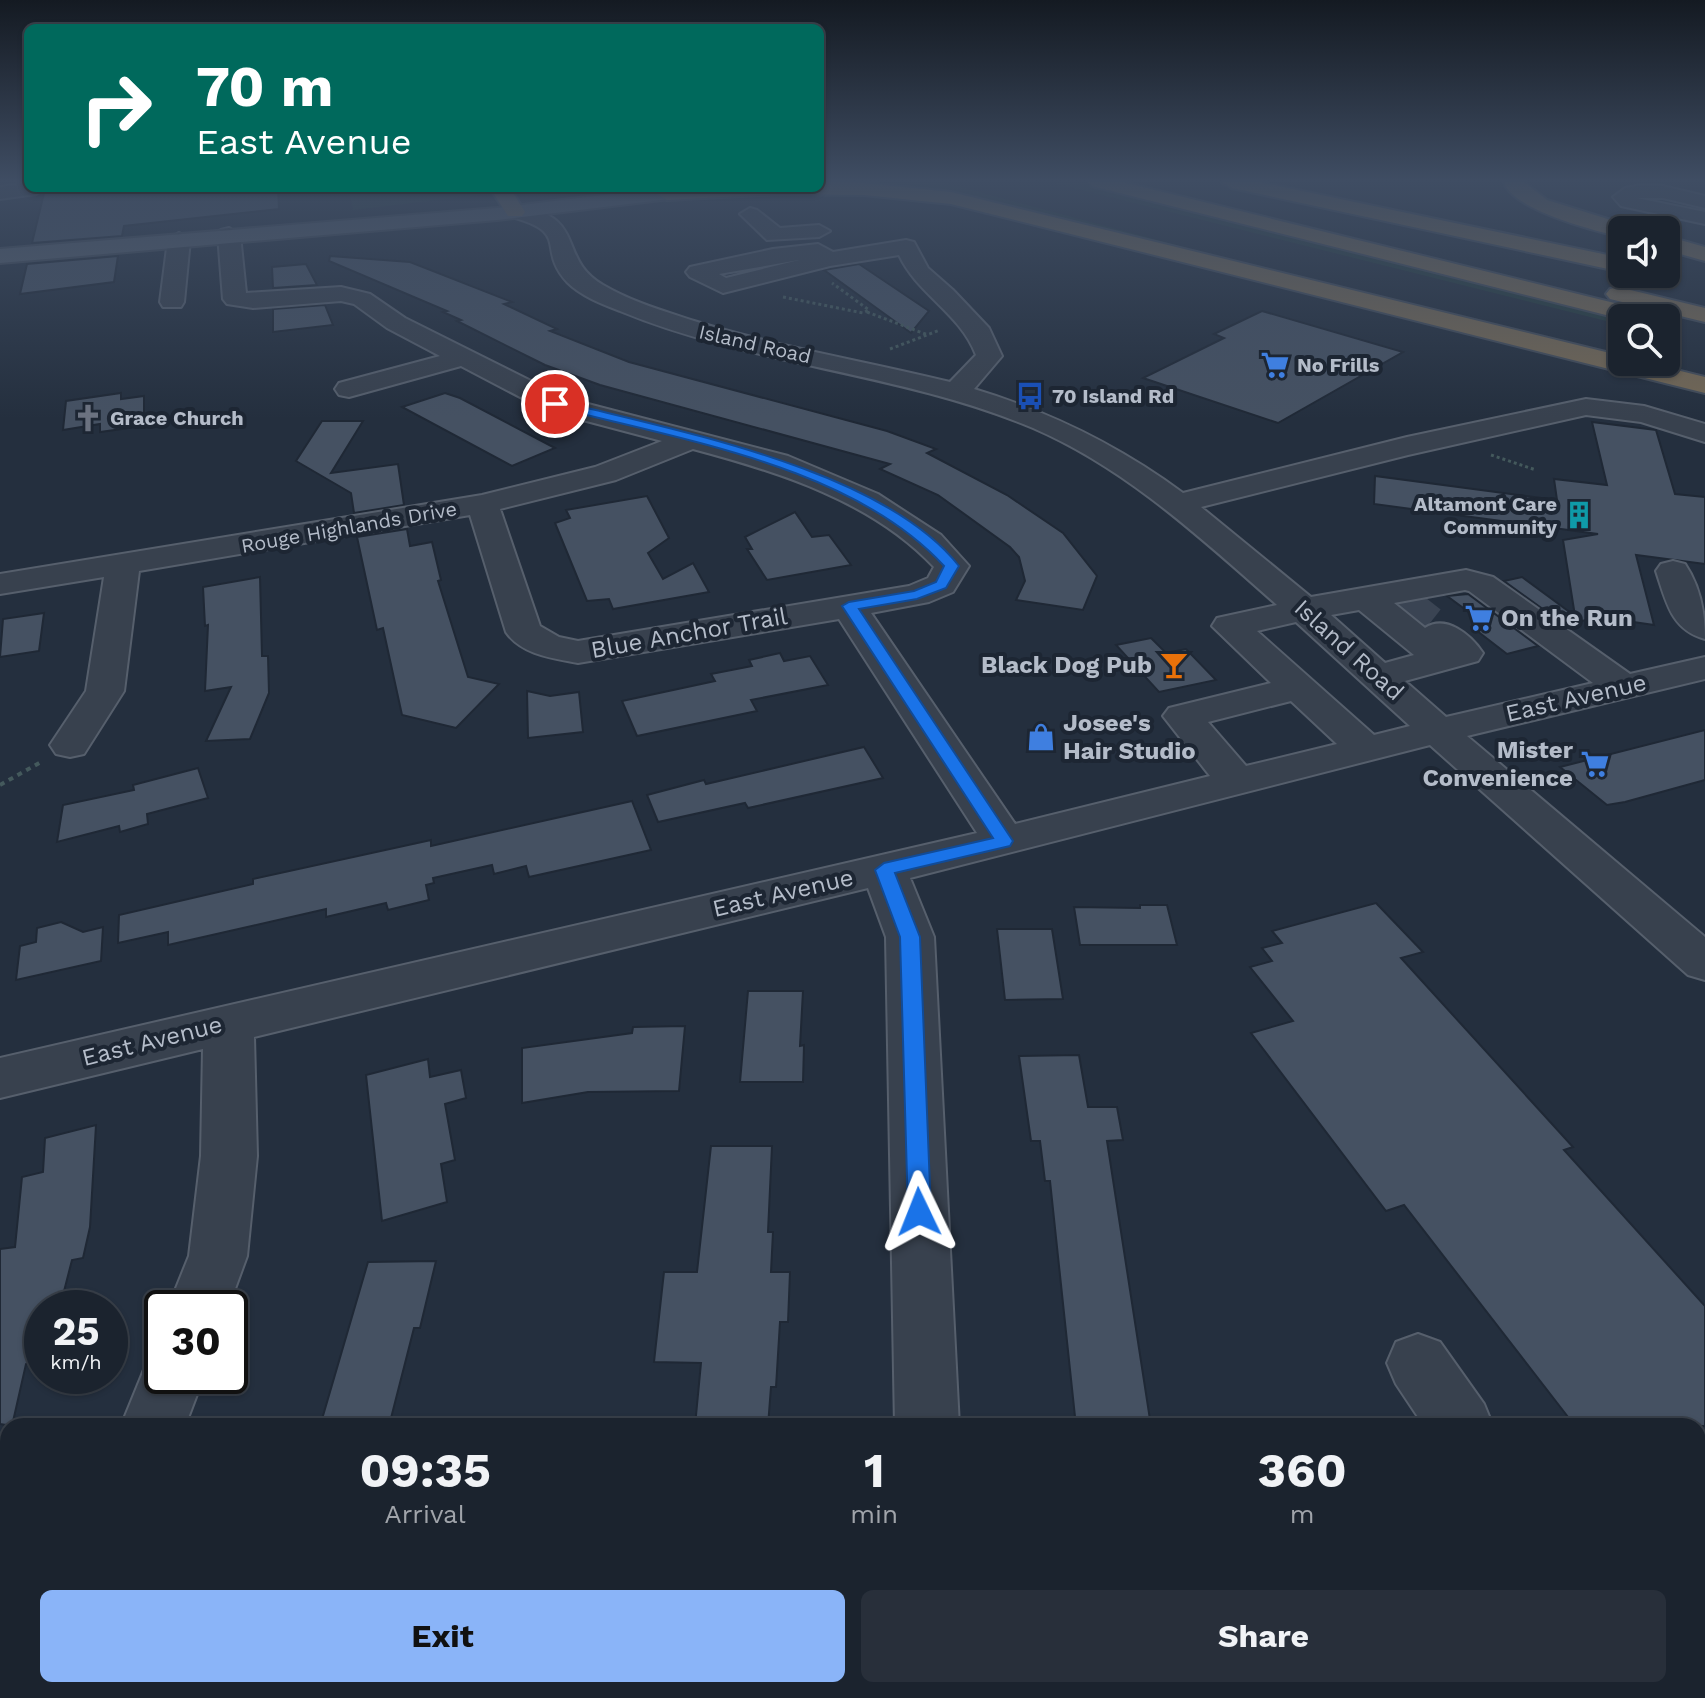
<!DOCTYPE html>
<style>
body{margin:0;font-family:"Work Sans",sans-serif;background:#282f3a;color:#f1f3f6;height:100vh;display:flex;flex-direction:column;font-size:30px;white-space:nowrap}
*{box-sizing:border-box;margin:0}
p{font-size:26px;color:#a0a4aa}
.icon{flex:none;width:44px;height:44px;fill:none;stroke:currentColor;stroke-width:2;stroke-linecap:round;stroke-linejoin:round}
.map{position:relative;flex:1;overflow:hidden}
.side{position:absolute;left:0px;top:1418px;width:1706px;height:280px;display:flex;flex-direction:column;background:#1b232e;border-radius:24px 24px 0 0;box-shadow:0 2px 6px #0004,0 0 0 2px #39404a}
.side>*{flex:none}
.guide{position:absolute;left:24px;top:24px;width:800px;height:168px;border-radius:12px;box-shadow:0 2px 6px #0004,0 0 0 2px #39404a;background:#00695c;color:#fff;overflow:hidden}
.tools{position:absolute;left:1608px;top:216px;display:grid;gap:16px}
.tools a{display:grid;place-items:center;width:72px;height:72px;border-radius:12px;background:#1b232e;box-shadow:0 2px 6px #0004,0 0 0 2px #39404a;font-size:40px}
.speed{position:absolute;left:24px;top:1290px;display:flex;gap:16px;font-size:40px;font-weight:700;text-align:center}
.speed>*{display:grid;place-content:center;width:104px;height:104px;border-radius:50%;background:#1b232e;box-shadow:0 2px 6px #0004,0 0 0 2px #39404a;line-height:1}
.speed small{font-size:20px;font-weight:400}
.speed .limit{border:4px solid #111;border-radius:12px;background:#fff;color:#111}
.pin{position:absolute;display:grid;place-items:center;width:68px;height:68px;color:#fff;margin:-34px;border:4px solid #fff;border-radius:50%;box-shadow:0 2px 8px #0007}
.me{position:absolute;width:88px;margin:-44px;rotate:358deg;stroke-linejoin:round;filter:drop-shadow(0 0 6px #0008)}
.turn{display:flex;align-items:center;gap:28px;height:168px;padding:0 40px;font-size:36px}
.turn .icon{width:104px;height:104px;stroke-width:2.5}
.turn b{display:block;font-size:56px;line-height:68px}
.eta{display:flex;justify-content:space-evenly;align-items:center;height:136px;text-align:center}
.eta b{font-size:48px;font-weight:700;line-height:56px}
.cta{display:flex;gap:16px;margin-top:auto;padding:16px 40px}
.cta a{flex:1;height:92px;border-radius:12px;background:#8ab4f8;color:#111;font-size:32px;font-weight:700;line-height:92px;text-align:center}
.cta a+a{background:#282f3a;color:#f1f3f6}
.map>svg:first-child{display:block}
.green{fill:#263c3f}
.building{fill:#455162;stroke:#1f2835;stroke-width:2}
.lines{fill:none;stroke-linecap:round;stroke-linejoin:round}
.minor-tunnel{stroke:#3a4453;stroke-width:38;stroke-dasharray:38 19;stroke-linecap:butt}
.minor-casing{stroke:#565f6c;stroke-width:4}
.major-casing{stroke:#414a57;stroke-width:4}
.highway-casing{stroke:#434c59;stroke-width:4}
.path-far1{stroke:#44595c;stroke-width:3;stroke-dasharray:3 3;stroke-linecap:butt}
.path{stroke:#44595c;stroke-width:4;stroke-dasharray:5 5;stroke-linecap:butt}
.minor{fill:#38414e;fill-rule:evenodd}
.major{fill:#56606e;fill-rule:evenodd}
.highway{fill:#746855;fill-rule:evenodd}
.route{fill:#1a73e8;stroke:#114b97;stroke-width:2}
.labels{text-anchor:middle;stroke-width:8;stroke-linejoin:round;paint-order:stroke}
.far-street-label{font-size:20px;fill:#b4bcc9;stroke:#1d2633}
.far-poi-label{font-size:20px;font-weight:bold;fill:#b4bcc9;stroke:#1d2633;text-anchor:start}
.poi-label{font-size:24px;font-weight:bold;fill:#b4bcc9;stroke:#1d2633;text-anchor:start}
.street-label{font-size:24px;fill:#b4bcc9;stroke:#1d2633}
</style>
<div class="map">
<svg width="1705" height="1698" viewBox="0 0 1705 1698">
<rect width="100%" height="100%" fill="#242f3e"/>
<!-- green -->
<g class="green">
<path d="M820,182H942L1273,271L956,196L820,185Z"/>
<path d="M1050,182H1081L1622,318V325Z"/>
<path d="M348,188H488L489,194L353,210Z"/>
</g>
<!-- building -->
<g class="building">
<path d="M49,188H278L279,209L124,226L122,236L32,243L44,193Z"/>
<path d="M118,256L114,282L20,294L27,264Z"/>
<path d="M330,256L410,262L512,302L504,304L557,329L550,331L629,362L887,431L936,449L927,453L1007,495L1063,533L1097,576L1083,610L1016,600L1025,581L1019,557L1010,547L938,495L880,469L890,464L600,385L545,365L457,321L461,320L443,312L447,311L329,261Z"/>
<path d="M306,264L317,285L273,288L272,267Z"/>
<path d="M859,264L929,311L911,333L824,270Z"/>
<path d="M325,305L333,325L273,332V309Z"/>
<path d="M1262,311L1403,352L1278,423L1143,378L1224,338L1214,334Z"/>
<path d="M121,393V399L144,396V426L100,432V424L63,430L66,401Z"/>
<path d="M445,393L460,398L555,448L512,466L402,407Z"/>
<path d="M322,421H363L331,473L398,464L404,505L354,513L351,493L296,461Z"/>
<path d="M1592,422L1656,430L1675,494L1705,497V564L1636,555L1654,625L1599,617L1565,625L1504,581L1522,577L1575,616L1563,540L1598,534L1374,504L1375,476L1557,500L1554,479L1607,485Z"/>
<path d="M647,496L669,538L648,553L663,579L693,563L709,592L613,609L609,599L587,601L555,523L570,518L566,510Z"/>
<path d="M795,512L812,537L829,535L851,565L767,580L747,549H752L745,537Z"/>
<path d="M407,529L410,546L432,542L441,580L438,581L468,677L499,684L456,728L402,715L383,628L377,630L357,537Z"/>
<path d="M260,577L262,656H268L269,693L250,739L206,741L231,687L205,691L208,625L205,626L203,587Z"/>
<path d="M1468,594L1538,646L1507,654L1472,627L1485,624L1447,596Z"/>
<path d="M44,613L39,651L0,657L3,619Z"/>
<path d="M1151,638L1166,653L1186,649L1216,680L1159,692L1116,645Z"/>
<path d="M780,653L784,661L810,656L828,685L751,700L757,711L637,736L622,701L715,681L711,674L752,666L749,660Z"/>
<path d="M527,691L550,696L579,692L583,732L528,738Z"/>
<path d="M1705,730V780L1625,802L1607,805L1560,767Z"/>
<path d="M864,747L883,778L748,808L745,803L658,822L647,795L704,780L706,784Z"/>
<path d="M198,768L208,798L147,814L148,824L120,832L119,826L57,842L63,805L134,790L133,785Z"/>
<path d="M632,801L651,850L529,877L526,866L494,874L492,865L433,878L434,883L426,885L429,900L388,910L386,903L326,917V909L168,945V932L118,943L119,915L253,884V879L431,840V846Z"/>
<path d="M1376,903L1423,952L1401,958L1573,1147L1564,1150L1705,1306V1426H1575L1404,1205L1386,1211L1251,1033L1293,1021L1250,967L1272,961L1262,948L1282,943L1272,931Z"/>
<path d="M1140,905H1167L1177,945H1080L1074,907L1140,908Z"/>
<path d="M61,922L83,932L103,927L101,961L16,980L20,946L36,942L37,928Z"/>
<path d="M997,929H1052L1063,999L1005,1000Z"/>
<path d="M748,991H803L800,1046L804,1045L803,1082H740Z"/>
<path d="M685,1026L679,1091L588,1092L522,1103V1048L632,1033L633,1027Z"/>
<path d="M1079,1055L1088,1107H1117L1123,1140L1107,1141L1151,1426H1076L1050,1181H1045L1040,1141H1031L1019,1056Z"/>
<path d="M428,1059L430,1077L461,1070L466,1098L445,1104L455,1160L441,1164L447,1202L382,1221L366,1075Z"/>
<path d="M96,1125L90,1227L83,1258L72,1260L61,1303L42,1306V1340L37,1362L26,1364L12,1426L0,1424V1249L15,1247L22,1177L43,1172L45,1138Z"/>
<path d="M711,1146H772L768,1232H773L771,1272H790L788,1322H780L776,1387H771L768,1426H695L701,1363L654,1362L664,1272H697Z"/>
<path d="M436,1261L420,1328H414L389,1426H320L368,1262Z"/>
</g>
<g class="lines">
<!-- minor-tunnel -->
<path class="minor-tunnel" d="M1399,601L1440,633"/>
<defs>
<g id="minor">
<path d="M28,183V188H46L36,194L0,199V187Z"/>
<path d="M1642,185L1663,186L1705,196V208L1663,198H1637L1705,212V224L1621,206L1613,197L1625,188Z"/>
<path d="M515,206C589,215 556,258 603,285C632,302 664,311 694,321C778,347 865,361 950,382L976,355C960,313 917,294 899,255L830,266L723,293L690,277L686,272L690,267L773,249L818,244L833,252L906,240L914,242L928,268L953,290L989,328L1002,356L974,389C1050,412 1118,445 1183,493L1407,437L1586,399L1644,406L1705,424V442L1641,422L1586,415L1408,455L1201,507L1311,597L1466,570L1493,577L1630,674L1705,657V679L1467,736L1705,937V980L1688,975L1430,745L910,878L934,937L959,1426H895L886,937L868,888L254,1037L257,1156L247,1256L228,1308H168L189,1256L201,1156L203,1049L0,1098V1058L977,833L839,619L578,663C553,658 522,655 506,632L470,515L139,571L124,691L84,754L70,757L56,754L50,745L86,691L104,577L0,594V574L482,495L595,467L662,441L545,410L461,366L349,397L339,395L335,389L339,383L440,356L387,328L354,304L341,301L253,308L227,304L223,299L218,235L221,230L229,228L240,235L246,293L341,287L370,294L405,318L565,398L788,456L878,494L941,535L969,566L953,592L929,602L871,613L1015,824L1210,776L1163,716L1169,708L1271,683L1212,626L1217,618L1277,605C1202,539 1126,468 1033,428C900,372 753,366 620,311C602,304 581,296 567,282C535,247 573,233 508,216L505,212ZM799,260L726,278L719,274ZM693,449C779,472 872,501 934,567L928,578L909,586L578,641L559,637L540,626L500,509L616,480ZM1465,590L1469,591L1593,683L1446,717L1405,681L1478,661L1483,653C1471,635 1446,614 1425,628L1394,603ZM1359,610L1414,655L1385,663L1331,615ZM1296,622L1410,726L1374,735L1257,631ZM1291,701L1337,744L1246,766L1208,722Z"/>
<path d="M750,208L757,210L780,228L819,225L830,231L819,237L767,240L740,214Z"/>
<path d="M179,233L190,240L184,302L181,307H163L160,302L168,240Z"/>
<path d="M1673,561L1685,564C1700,586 1705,612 1705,639C1671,630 1666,601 1656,571L1661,564Z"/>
<path d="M1418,1334L1440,1342L1484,1404L1493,1426H1424L1396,1384L1387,1363L1396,1342Z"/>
<path d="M162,1350V1376H204L185,1426H121L150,1355Z"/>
<path d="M13,1690H88L85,1698H10Z"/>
<rect x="899" y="1690" width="74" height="8"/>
<path d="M1606,1690H1682L1685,1698H1609Z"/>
</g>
<path id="major" d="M660,188H720L710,194L497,220L0,263V249L497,208Z"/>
<g id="highway">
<path d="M820,182L864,183L951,192L1622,356V362H1644L1705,377V393L951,204L864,195L779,194L667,200L657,194L667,188H820Z"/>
<path d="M1089,182H1122L1655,313L1658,318L1622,319L1092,186Z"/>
<path d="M1222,182H1259L1622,258V272L1232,188Z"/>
<path d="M1504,182H1524L1547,200L1630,226L1632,230H1622V237C1595,231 1511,209 1504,182Z"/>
<path d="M490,188H510L525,212L522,216H508Z"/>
<path d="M1666,236L1705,247V261L1666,250Z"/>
<path d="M1618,287L1705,308V322L1610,299L1606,294L1610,289Z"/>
</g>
</defs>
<!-- minor casing -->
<use href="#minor" class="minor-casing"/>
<!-- major casing -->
<use href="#major" class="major-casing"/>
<!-- highway casing -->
<use href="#highway" class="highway-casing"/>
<!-- path-far1 -->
<g class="path-far1">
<path d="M783,297L863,313L869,310L832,283"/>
<path d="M867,312L928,335"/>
<path d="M890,349L940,330"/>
<path d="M1491,455L1536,470"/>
</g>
<!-- path -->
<path class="path" d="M0,785L41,762"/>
<!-- minor -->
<use href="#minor" class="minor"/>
<!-- major -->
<use href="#major" class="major"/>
<!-- highway -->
<use href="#highway" class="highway"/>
</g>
<!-- sky -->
<linearGradient id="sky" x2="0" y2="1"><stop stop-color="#141a22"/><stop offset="0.43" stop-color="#3f4d63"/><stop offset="1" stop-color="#3f4d63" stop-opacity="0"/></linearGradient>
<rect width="1705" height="419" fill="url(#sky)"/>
<!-- route -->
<path class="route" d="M555,400C672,430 882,468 959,566L946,588L917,599L859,609L1013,841L1010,846L895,873L920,937L931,1212L928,1219L919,1222L911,1219L908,1212L900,937L875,870L884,863L993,838L842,606L849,602L914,591L936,582L944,566C851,465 679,440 551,406V401Z"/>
<!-- icons -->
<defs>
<symbol id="supermarket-bare" viewBox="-9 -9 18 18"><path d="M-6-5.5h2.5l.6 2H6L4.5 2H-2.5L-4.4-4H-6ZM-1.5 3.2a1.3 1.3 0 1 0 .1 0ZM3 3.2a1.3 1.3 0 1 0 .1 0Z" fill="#3f7fe0" stroke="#1d2633" stroke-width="2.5" paint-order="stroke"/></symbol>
<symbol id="bus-bare" viewBox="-9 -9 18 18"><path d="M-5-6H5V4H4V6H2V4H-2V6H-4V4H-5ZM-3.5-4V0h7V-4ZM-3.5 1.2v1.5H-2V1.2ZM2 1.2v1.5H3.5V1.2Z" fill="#1a4fb4" stroke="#1d2633" stroke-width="2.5" paint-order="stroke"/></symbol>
<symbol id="church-bare" viewBox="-9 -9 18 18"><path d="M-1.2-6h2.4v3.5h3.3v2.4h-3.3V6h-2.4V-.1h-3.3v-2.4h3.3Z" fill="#6b7280" stroke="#1d2633" stroke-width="2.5" paint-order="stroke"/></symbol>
<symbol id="building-bare" viewBox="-9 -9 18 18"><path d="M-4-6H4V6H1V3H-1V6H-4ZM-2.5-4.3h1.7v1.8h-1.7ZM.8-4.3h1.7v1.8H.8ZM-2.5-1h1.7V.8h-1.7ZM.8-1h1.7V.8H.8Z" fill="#0f9aa8" stroke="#1d2633" stroke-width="2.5" paint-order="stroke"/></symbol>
<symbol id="bar-bare" viewBox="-9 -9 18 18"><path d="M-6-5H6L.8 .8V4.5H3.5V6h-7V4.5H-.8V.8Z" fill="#e8710a" stroke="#1d2633" stroke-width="2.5" paint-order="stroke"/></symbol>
<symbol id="shop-bare" viewBox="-9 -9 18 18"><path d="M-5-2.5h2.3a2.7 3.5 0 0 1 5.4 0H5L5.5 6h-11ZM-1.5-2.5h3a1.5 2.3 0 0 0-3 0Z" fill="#3f7fe0" stroke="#1d2633" stroke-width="2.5" paint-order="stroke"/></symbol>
</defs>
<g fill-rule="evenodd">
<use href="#supermarket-bare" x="1255" y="345" width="40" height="40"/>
<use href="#bus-bare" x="1010" y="376" width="40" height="40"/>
<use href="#church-bare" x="68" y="398" width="40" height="40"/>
<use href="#building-bare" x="1559" y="495" width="40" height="40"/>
<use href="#supermarket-bare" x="1459" y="598" width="40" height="40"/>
<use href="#bar-bare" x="1154" y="645" width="40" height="40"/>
<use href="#shop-bare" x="1021" y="717" width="40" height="40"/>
<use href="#supermarket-bare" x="1575" y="744" width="40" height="40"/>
</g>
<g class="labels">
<!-- far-street labels -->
<g class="far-street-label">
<text transform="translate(755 344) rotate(13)" y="7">Island Road</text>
<text transform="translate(349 527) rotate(-10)" y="7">Rouge Highlands Drive</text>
</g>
<!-- far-poi labels -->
<g class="far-poi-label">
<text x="1297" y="372">No Frills</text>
<text x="1052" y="403">70 Island Rd</text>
<text x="110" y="425">Grace Church</text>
<text x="1557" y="511" text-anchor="end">Altamont Care<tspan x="1557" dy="23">Community</tspan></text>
</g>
<!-- poi labels -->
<g class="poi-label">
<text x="1501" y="626">On the Run</text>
<text x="1152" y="673" text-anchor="end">Black Dog Pub</text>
<text x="1063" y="731">Josee's<tspan x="1063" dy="28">Hair Studio</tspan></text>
<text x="1573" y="758" text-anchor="end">Mister<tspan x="1573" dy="28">Convenience</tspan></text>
</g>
<!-- street labels -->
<g class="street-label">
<text transform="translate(689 633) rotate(-10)" y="8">Blue Anchor Trail</text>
<text transform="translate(1349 650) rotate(42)" y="8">Island Road</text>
<text transform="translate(1576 698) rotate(-13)" y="8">East Avenue</text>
<text transform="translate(783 893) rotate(-13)" y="8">East Avenue</text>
<text transform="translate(152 1041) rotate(-14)" y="8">East Avenue</text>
</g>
</g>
</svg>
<div class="tools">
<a><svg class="icon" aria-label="sound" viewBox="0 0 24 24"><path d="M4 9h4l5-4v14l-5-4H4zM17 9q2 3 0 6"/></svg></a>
<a><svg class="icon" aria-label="search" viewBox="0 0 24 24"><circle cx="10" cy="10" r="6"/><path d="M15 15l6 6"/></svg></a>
</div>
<div class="speed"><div>25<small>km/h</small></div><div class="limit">30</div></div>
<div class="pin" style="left:555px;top:404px;background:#d93025"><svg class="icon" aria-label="arrive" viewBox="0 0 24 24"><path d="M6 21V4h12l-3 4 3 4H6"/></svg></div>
<svg class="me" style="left:919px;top:1212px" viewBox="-20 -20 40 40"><path d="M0-17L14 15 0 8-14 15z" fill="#1a73e8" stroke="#fff" stroke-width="4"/></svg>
<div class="guide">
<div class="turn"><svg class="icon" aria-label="right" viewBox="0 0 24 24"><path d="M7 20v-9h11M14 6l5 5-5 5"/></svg><div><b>70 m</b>East Avenue</div></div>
</div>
<section class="side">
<div class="eta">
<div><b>09:35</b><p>Arrival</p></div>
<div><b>1</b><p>min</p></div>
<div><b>360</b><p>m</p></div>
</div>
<div class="cta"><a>Exit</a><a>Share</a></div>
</section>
</div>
